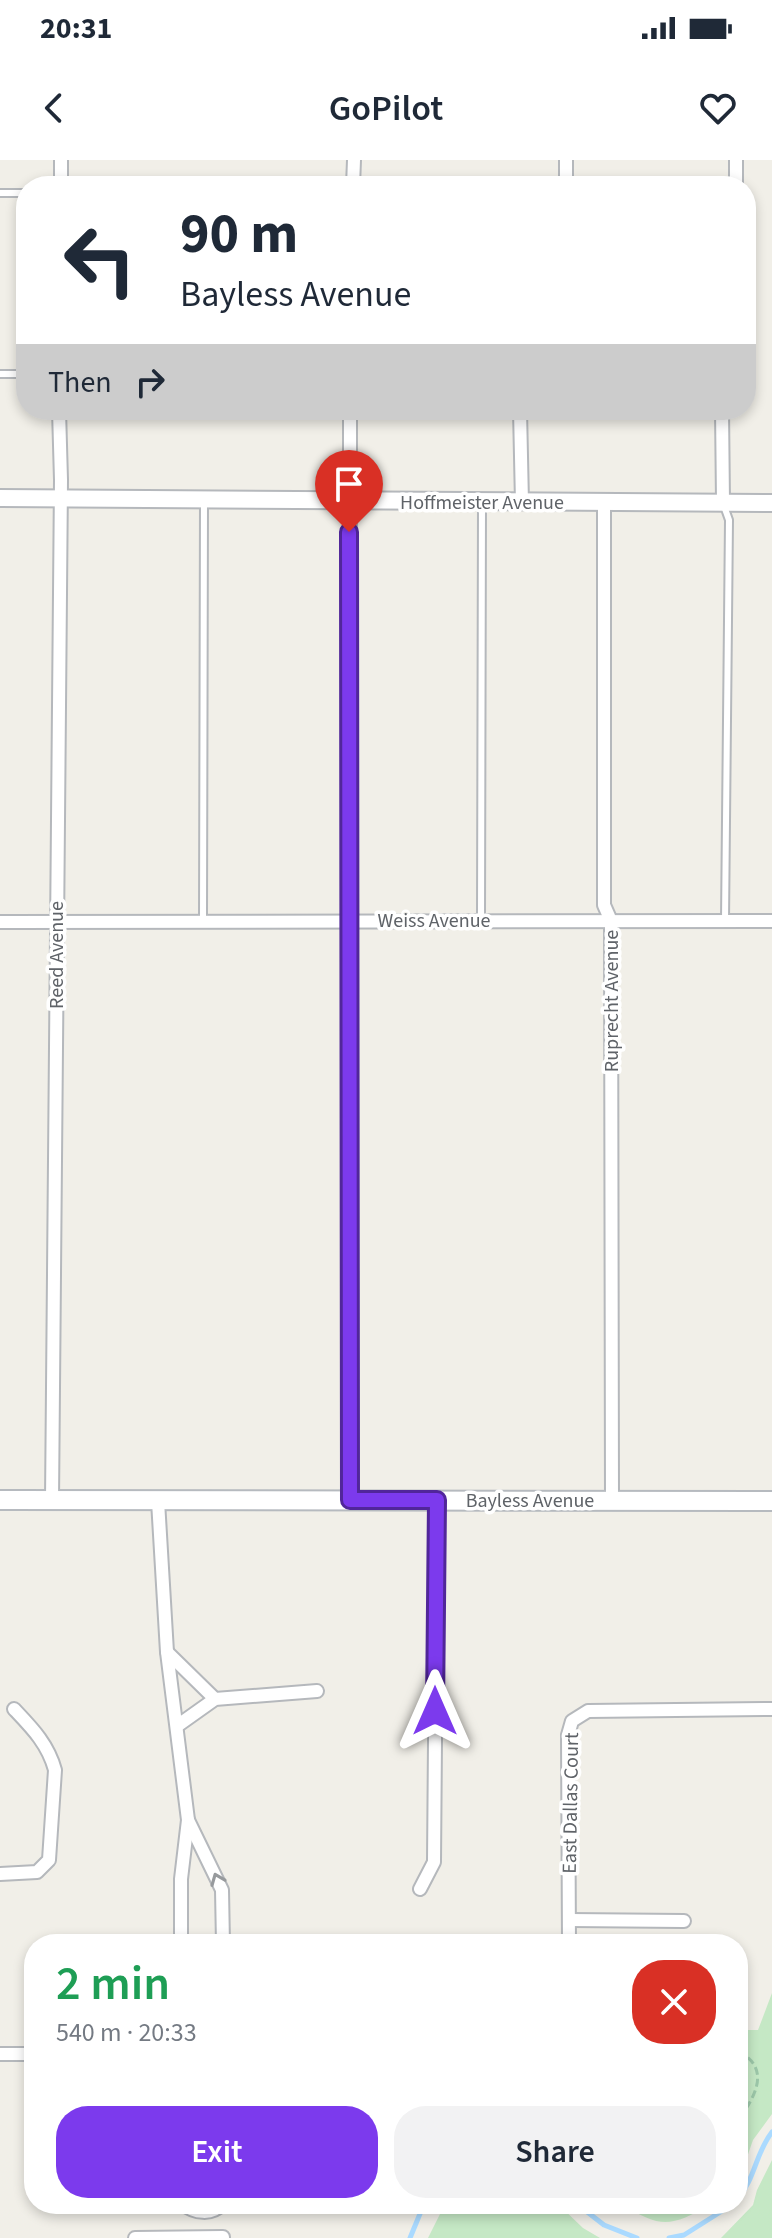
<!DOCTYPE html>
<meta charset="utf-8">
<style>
body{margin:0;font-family:"Source Sans 3",sans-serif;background:#f2f2f3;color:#1f2937;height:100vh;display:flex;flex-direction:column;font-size:30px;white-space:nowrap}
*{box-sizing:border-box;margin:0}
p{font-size:26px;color:#747a83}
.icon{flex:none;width:44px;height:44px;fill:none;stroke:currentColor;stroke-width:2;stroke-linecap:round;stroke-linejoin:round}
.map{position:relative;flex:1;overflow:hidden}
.drawer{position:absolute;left:24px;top:1774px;width:724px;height:280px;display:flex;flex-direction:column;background:#fff;border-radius:32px;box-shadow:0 4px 12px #0003}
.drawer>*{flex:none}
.banner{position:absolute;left:16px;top:16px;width:740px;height:244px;border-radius:32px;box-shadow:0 4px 12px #0003;background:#fff;color:#1f2937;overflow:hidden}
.pin{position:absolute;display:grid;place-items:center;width:68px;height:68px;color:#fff;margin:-82px -34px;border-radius:50% 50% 50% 0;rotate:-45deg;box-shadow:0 0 8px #0007}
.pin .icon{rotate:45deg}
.me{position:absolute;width:88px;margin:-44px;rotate:0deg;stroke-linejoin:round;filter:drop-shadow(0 0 6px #0008)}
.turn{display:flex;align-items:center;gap:28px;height:168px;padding:0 32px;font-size:36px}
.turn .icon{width:104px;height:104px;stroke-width:2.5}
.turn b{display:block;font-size:56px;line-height:68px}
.then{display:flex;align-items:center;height:76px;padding:0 32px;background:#0003;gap:16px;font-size:30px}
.round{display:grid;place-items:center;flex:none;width:84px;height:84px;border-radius:32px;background:#f2f2f3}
.headline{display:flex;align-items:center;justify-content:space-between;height:136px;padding:0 32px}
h1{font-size:48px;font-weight:600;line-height:60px;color:#1e9e55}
.cta{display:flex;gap:16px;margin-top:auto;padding:16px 32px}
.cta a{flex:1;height:92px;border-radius:32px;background:#7c3aed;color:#fff;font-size:32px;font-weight:600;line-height:92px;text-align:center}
.cta a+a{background:#f2f2f3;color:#1f2937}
.status{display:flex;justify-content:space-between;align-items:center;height:56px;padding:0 40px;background:#fff;direction:ltr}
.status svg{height:22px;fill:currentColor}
header{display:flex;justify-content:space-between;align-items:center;height:104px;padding:0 32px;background:#fff;font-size:36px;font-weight:600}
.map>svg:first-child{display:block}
.green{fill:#c5e8c5}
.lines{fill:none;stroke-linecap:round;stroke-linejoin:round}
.stream{stroke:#aadaff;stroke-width:5}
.service-casing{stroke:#b5b8bc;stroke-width:10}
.minor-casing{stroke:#b5b8bc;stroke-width:16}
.tertiary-casing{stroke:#b5b8bc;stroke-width:20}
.secondary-casing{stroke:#b6babf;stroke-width:22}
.path{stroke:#9cc7a9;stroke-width:3;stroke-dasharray:8 4;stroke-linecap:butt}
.service{stroke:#fff;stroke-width:6}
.minor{stroke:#fff;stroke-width:12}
.tertiary{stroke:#fff;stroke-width:16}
.secondary{stroke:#fff;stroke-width:18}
.oneway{stroke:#979a9d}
.route-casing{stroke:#51269a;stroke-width:20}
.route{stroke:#7c3aed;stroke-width:14}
.labels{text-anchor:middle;stroke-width:7;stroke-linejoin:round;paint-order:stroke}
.street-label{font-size:20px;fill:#5f6368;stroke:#fff}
</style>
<div class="status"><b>20:31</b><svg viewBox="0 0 49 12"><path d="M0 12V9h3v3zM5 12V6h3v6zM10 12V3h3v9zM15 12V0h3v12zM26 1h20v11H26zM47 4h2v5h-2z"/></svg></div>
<header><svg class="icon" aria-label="back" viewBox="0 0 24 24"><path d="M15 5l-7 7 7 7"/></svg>GoPilot<svg class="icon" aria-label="heart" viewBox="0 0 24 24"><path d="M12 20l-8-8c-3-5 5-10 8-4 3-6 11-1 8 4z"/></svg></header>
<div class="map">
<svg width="772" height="2078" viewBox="0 0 772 2078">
<rect width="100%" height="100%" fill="#f1efe8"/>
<!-- green -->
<g class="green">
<path d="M772,1833V1954L753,1980L738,2023V1870H758Z"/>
<path d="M772,2000V2078H721L753,2045L757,2030Z"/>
<path d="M445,2044H558L583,2068L600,2078H428Z"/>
<path d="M621,2044H712C670,2067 662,2069 621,2044Z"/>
</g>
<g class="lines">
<!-- stream -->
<g class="stream">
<path d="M738,2038C755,2019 756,1992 772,1972"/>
<path d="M577,2044L604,2065L637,2078"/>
<path d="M410,2078L424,2044"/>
<path d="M669,2078L684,2075L733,2044"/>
</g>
<defs>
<g id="service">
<path d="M0,33H26"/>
<path d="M0,214H26"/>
<path d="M724,346L729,360L725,761"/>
<path d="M203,760L204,340"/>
<path d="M481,760L482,344"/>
</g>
<g id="minor">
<path d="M61,26V0"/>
<path d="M353,26L354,0"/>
<path d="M566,26V0"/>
<path d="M736,26V0"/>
<path d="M520,250L522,343"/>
<path d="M722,250L723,342"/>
<path d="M604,342V745L611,761L612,1340"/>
<path d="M0,762L772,761"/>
<path d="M350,1340V250"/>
<path d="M52,1341L61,320L59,250"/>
<path d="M158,1341L167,1492L188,1660L181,1719V1784"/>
<path d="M167,1492L215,1539"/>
<path d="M177,1566L215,1539L317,1531"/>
<path d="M188,1660L222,1730L223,1784"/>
<path d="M0,1714L37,1712L49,1700L55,1610C48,1584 32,1568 14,1549"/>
<path d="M420,1729L434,1702L437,1340"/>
<path d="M569,1760L684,1761"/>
<path d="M569,1784L568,1575L572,1561L588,1551L772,1549"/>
<path d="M0,1894H34"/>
<path d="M183,2044C194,2053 212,2056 222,2044"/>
<path d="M135,2078L223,2077"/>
</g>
<path id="tertiary" d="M0,338L772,343"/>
<path id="secondary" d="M0,1340L772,1341"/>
</defs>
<!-- service casing -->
<use href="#service" class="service-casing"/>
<!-- minor casing -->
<use href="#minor" class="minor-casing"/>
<!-- tertiary casing -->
<use href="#tertiary" class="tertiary-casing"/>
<!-- secondary casing -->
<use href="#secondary" class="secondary-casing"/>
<!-- path -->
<path class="path" d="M738,1891C772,1909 755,1936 738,1961"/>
<!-- service -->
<use href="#service" class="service"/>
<!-- minor -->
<use href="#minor" class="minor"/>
<!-- tertiary -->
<use href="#tertiary" class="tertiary"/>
<!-- secondary -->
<use href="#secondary" class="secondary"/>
</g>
<!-- one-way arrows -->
<defs><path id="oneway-chevron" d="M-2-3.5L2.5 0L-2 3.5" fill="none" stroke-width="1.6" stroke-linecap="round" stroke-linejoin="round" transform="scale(2)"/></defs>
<use class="oneway" href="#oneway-chevron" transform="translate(217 1719) rotate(-112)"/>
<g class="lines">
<defs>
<path id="route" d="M349,372L350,1340H437L435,1551"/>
</defs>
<!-- route casing -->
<use href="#route" class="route-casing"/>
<!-- route -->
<use href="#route" class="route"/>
</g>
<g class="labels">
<!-- street labels -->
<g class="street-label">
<text x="482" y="349">Hoffmeister Avenue</text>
<text x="434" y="767">Weiss Avenue</text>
<text transform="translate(56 795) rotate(-90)" y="7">Reed Avenue</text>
<text transform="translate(611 841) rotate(-90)" y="7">Ruprecht Avenue</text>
<text x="530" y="1347">Bayless Avenue</text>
<text transform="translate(570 1643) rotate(-89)" y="7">East Dallas Court</text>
</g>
</g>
</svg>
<div class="pin" style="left:349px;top:372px;background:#d93025"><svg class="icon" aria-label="arrive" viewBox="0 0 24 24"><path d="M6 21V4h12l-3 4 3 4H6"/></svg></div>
<svg class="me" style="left:435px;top:1551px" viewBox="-20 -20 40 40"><path d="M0-17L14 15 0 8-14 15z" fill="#7c3aed" stroke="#fff" stroke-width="4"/></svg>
<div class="banner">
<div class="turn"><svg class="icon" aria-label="left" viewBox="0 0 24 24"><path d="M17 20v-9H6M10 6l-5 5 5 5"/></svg><div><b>90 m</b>Bayless Avenue</div></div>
<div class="then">Then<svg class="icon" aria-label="right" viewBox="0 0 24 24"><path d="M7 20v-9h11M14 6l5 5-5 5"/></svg></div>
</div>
<section class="drawer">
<div class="headline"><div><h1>2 min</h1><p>540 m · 20:33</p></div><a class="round" style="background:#d93025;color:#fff"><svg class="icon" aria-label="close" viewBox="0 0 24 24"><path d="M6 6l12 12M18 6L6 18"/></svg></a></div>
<div class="cta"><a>Exit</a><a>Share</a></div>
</section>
</div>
